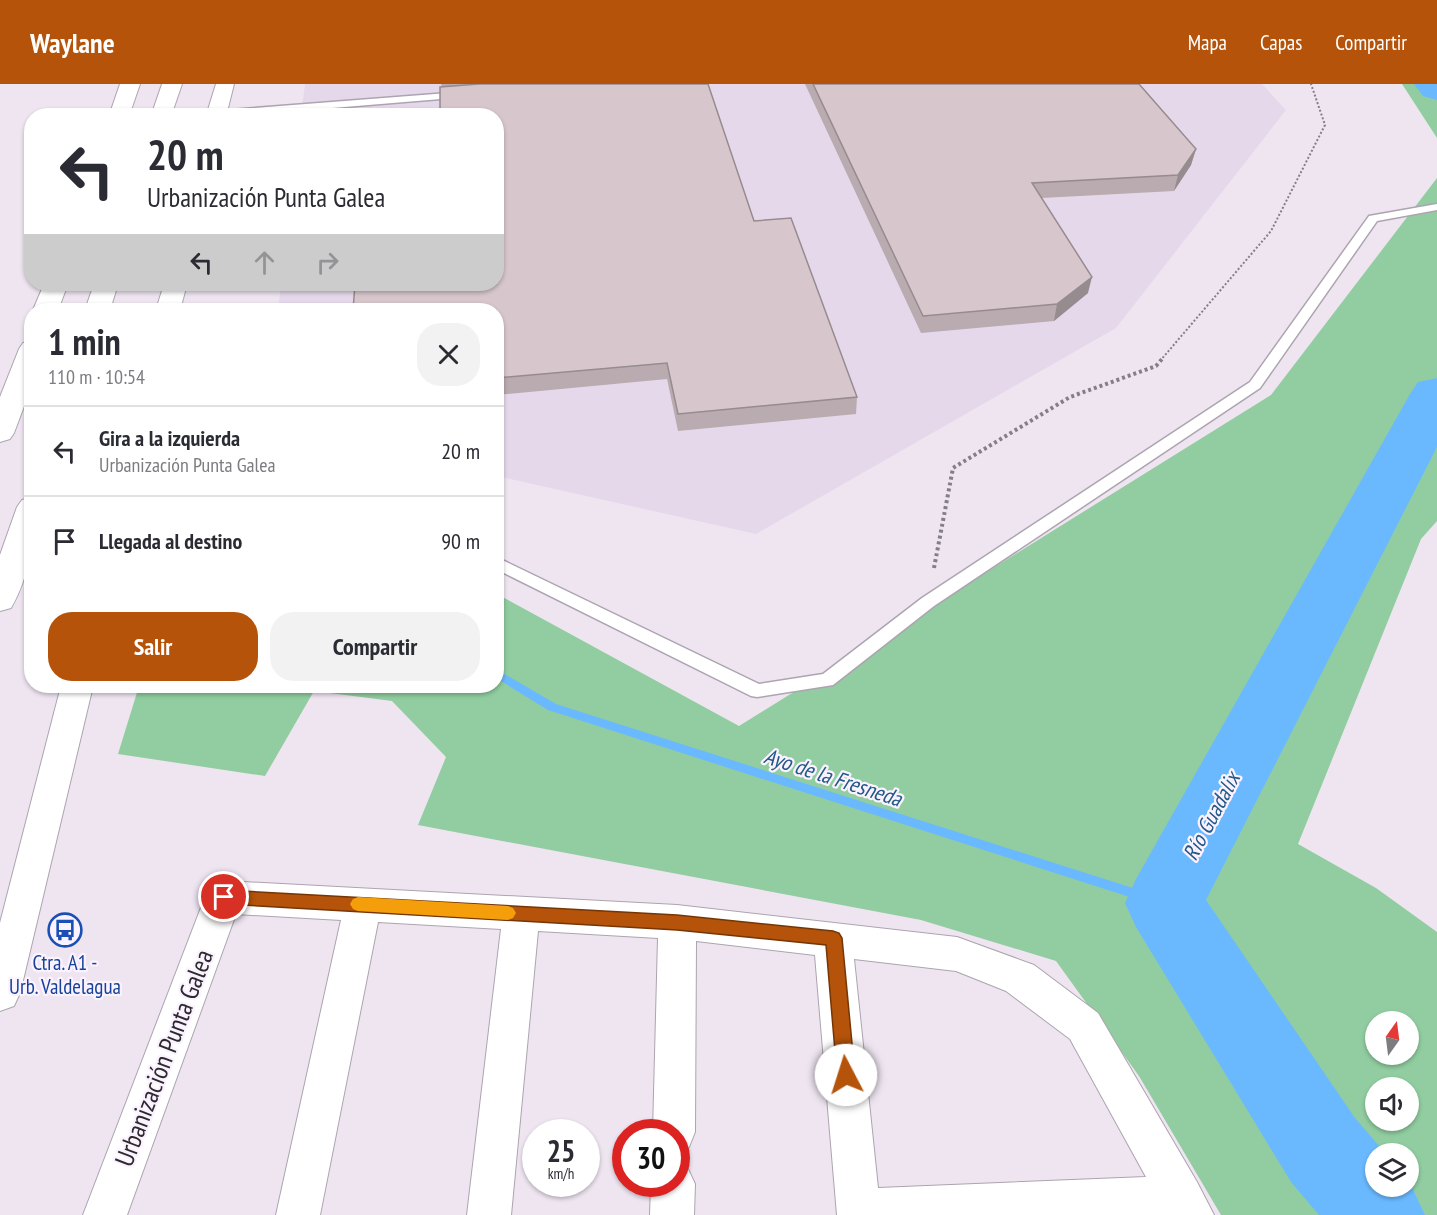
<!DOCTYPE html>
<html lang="es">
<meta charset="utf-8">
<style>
body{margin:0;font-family:"PT Sans Narrow",sans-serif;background:#f2f2f3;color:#2b2b33;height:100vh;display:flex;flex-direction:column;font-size:22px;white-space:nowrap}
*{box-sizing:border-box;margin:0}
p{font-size:20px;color:#7c7c81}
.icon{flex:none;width:33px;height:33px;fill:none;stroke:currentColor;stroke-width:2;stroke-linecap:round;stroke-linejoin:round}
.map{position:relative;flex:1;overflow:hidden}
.drawer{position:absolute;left:24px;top:219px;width:480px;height:390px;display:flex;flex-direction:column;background:#fff;border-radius:24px;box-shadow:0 2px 4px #0004}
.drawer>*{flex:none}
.banner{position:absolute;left:24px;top:24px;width:480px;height:183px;border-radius:24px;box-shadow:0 2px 4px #0004;background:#fff;color:#2b2b33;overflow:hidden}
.needle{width:39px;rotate:14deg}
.fabs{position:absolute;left:1365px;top:927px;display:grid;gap:12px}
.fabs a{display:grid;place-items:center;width:54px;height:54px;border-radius:50%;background:#fff;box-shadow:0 2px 4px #0004;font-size:30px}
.speed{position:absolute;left:522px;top:1035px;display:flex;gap:12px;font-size:30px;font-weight:700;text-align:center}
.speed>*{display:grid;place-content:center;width:78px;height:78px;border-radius:50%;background:#fff;box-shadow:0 2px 4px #0004;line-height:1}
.speed small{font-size:15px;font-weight:400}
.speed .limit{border:9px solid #d22;background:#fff;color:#111}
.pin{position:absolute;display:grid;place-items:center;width:51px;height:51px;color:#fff;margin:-26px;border:3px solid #fff;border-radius:50%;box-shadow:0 2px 6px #0007}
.me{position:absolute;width:66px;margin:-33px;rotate:355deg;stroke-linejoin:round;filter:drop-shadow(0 0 4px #0008)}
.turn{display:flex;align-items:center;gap:21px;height:126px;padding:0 24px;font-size:27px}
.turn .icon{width:78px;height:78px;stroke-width:2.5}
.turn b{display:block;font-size:42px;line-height:51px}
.lanes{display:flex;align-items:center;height:57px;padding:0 24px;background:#0003;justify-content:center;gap:30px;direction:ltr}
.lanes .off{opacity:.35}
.round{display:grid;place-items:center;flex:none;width:63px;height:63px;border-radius:24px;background:#f2f2f3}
.head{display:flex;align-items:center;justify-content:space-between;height:102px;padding:0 24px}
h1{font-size:36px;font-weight:600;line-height:45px}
.action{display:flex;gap:12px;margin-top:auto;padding:12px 24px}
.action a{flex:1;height:69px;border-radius:24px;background:#b45309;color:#fff;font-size:24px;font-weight:600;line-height:69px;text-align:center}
.action a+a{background:#f2f2f3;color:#2b2b33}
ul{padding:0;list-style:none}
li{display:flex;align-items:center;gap:18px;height:90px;padding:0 24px;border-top:2px solid #e1e1e2}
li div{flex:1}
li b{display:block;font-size:22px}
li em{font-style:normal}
header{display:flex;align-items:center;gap:36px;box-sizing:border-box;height:84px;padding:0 30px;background:#b45309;color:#fff}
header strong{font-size:28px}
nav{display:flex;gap:33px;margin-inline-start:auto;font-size:21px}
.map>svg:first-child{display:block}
.built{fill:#e6d8eb}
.green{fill:#91cda0;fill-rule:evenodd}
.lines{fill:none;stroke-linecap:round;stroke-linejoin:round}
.stream{fill:#6ab9fe;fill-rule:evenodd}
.river{fill:#6ab9fe;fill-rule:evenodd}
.lane-casing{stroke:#aca4b0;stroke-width:3}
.street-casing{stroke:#aca4b0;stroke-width:2}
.highway-casing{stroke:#aca4b0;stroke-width:2}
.path-far1{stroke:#847f86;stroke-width:2;stroke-dasharray:2 2;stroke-linecap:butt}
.path{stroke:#847f86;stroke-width:4;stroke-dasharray:3 3;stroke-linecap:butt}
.lane{fill:#fff;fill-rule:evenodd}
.street{fill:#fff;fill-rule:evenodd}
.highway{fill:#fff;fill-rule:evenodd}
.wall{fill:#b9abaf}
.shaded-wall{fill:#968b8f}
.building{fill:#d7c7cc;stroke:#968b8f;stroke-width:1.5}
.route{fill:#b45309;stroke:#753606;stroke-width:1.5}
.slow{fill:#f59e0b}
.labels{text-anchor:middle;stroke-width:4.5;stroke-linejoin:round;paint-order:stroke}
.transit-label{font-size:21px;fill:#164399;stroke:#fbf2ff}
.water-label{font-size:22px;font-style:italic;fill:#225987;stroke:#fbf2ff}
.near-street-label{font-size:26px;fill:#2d2a2e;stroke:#fbf2ff}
</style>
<header>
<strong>Waylane</strong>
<nav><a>Mapa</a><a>Capas</a><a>Compartir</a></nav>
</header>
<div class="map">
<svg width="1437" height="1131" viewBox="0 0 1437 1131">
<rect width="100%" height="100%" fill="#eee5f1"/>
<!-- built -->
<path class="built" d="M305,0H1262L1286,26L1116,244L756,450L497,392L496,226H278L281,200H496V32L301,31Z"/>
<!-- green -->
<g class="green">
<path d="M1402,0H1437V54Z"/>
<path d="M1437,94V437L1421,455L1298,760L1376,804L1437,848V1131H1221L1139,992L1056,877L921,836L418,741L446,673L392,617L314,607L265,692L118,670L139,602H496L497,510L739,642L1271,311ZM1376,938H1408V970H1376ZM1376,1004H1408V1036H1376ZM1376,1070H1408V1102H1376Z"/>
</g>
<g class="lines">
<!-- stream -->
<path class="stream" d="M496,585L556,620L1164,814L1168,815L1170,819L1168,823L1164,824L548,626L496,594Z"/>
<!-- river -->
<g class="river">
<path d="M1414,0H1437V16L1423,12Z"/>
<path d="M1437,294V363L1206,816L1355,1034L1386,1070H1376V1102H1408V1095L1425,1131H1319L1291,1098L1136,843L1125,819L1136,795L1410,310L1418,298Z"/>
</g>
<defs>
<g id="lane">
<path d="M461,8L466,11L465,13L237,32L212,30L217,27Z"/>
<path d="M1437,120V126L1377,137L1260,304L934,522L833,601L757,613L751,612L496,485V473L759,600L823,590L922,514L1250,298L1369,132Z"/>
</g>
<g id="street">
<path d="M216,0H234L226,32H206Z"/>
<path d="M164,200H187L180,226H156Z"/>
<path d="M61,602H93L20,909L14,922L0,927V839Z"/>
<path d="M224,797L677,821L957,853L1034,881L1098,929L1197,1098L1214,1131H837L815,871L696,857L695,1048L689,1063L676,1068V1048H653L658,854L538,847L511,1131H467L501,845L378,838L320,1131H276L341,836L236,830L127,1131H83L205,813L211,802ZM854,875L956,887L1006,907L1070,955L1146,1093L878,1104Z"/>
<path d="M676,1080L688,1085L695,1100L694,1131H650L651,1100H676Z"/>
</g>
<g id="highway">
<path d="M120,0H140L129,32H109Z"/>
<path d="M162,0H182L171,32H151Z"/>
<path d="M44,200H68L58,226H33Z"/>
<path d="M94,200H118L110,226H85Z"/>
<path d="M32,257V301L14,349L10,355L0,358V313L19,265L23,259Z"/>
<path d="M32,413C32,454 32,488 11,524L0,527V471L17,423L22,416Z"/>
</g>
</defs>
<!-- lane casing -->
<use href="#lane" class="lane-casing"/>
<!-- street casing -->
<use href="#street" class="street-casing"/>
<!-- highway casing -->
<use href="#highway" class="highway-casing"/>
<!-- path-far1 -->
<path class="path-far1" d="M1160,277L1271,147L1325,41L1311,0"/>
<!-- path -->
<path class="path" d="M934,484L953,384L1070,313L1156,282L1162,275"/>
<!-- lane -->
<use href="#lane" class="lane"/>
<!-- street -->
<use href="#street" class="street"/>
<!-- highway -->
<use href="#highway" class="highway"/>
</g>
<!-- wall -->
<g class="wall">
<path d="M441,0H708L754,137L857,313L856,330L678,347L667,295L496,311V200Z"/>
<path d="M805,0H1139L1196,65L1191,81L1174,107L1042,114L1088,209L1054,237L921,249Z"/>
</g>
<!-- shaded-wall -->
<g class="shaded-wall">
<path d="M1196,65L1191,81L1174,107L1178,91Z"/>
<path d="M1092,193L1088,209L1054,237L1057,220Z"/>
</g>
<!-- building -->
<g class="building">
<path d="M479,0H708L754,137L791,134L857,313L678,330L667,279L496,294V226H353L355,200H496V32H440V3Z"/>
<path d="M813,0H1139L1196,65L1178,91L1032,99L1092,193L1057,220L923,232Z"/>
</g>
<!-- route -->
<path class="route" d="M224,806L677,831L833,847L839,849L842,854L855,991L852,997L846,1000L839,997L837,991L826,861L677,846L224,820L219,818L216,813L219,808Z"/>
<!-- slow -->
<path class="slow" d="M358,813L508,822L513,824L516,829L513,834L508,836L358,827L353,825L350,820L353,815Z"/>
<!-- icons -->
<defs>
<symbol id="bus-ring" viewBox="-11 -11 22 22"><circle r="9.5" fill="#fbf2ff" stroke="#1a4fb4" stroke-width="1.5"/><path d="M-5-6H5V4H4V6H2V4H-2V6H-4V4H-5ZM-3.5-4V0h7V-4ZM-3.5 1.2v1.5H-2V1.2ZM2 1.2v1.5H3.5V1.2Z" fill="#1a4fb4"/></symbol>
</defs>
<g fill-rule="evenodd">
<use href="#bus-ring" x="46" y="827" width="38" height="38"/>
</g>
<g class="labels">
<!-- transit labels -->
<g class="transit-label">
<text x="65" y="886">Ctra. A1 -<tspan x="65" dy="24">Urb. Valdelagua</tspan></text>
</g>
<!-- water labels -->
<g class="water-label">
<text transform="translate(833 693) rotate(18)" y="8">Ayo de la Fresneda</text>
<text transform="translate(1211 732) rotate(-62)" y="8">Río Guadalix</text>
</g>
<!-- near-street labels -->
<g class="near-street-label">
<text transform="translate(164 974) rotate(-69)" y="9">Urbanización Punta Galea</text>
</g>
</g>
</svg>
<div class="fabs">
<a><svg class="needle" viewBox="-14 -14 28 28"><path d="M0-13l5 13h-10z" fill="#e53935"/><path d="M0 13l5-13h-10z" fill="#7c7c81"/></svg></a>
<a><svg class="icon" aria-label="sound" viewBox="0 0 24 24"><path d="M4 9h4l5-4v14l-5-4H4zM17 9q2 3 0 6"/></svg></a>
<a><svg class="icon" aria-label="layers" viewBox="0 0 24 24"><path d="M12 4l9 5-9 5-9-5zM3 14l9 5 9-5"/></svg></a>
</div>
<div class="speed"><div>25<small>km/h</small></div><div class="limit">30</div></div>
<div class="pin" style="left:224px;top:813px;background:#d93025"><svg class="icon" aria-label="arrive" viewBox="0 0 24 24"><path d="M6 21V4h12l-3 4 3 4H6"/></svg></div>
<svg class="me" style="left:846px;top:991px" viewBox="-20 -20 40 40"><circle r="19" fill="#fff"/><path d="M0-13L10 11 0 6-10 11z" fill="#b45309"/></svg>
<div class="banner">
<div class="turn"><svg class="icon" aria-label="left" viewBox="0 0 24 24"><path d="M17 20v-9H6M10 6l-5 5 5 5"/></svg><div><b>20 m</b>Urbanización Punta Galea</div></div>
<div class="lanes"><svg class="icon" aria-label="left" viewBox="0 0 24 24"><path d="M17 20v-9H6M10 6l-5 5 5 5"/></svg><svg class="icon off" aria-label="ahead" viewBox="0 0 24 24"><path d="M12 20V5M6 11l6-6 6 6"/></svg><svg class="icon off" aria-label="right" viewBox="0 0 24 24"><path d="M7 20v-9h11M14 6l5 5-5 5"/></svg></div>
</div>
<section class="drawer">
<div class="head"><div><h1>1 min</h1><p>110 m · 10:54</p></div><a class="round"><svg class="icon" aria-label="close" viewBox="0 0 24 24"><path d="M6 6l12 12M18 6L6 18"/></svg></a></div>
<ul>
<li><svg class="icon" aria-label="left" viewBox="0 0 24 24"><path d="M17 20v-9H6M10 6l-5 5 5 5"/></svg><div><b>Gira a la izquierda</b><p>Urbanización Punta Galea</p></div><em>20 m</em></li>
<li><svg class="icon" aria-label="arrive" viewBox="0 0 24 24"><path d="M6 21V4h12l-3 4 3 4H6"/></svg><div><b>Llegada al destino</b></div><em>90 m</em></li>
</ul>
<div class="action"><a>Salir</a><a>Compartir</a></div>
</section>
</div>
